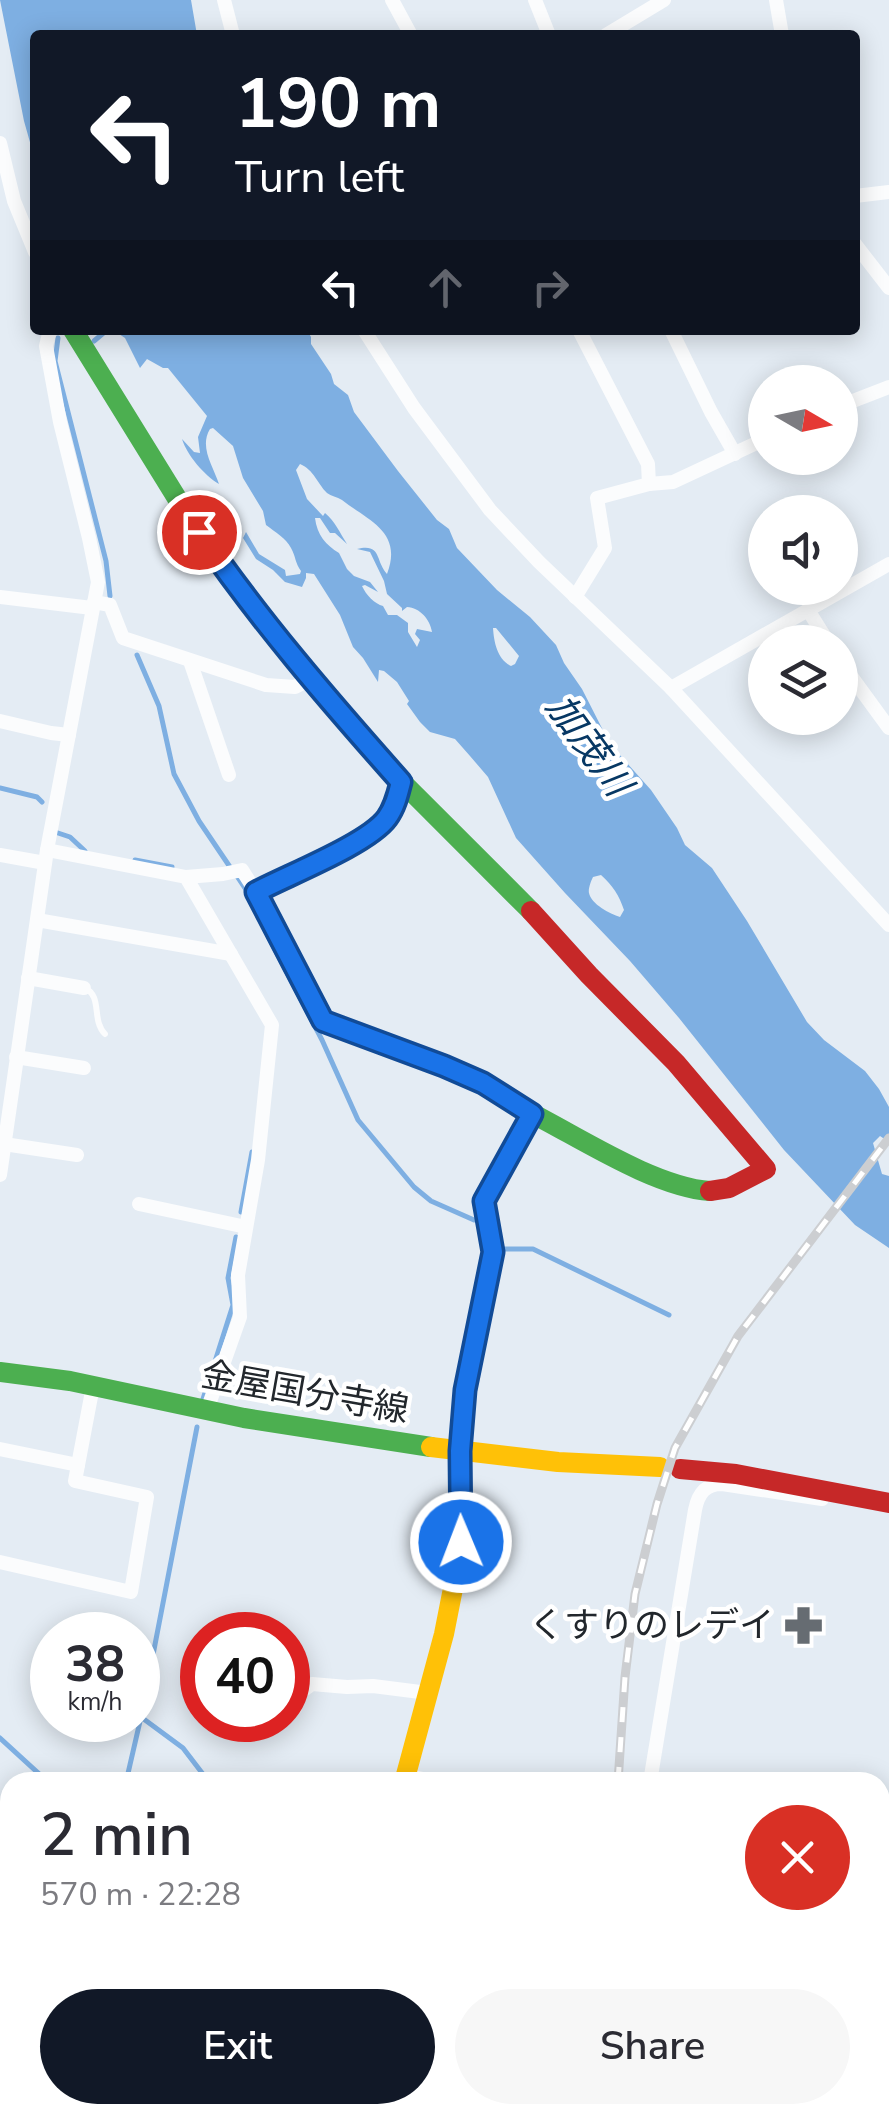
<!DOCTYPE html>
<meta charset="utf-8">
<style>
body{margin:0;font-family:"Nunito Sans","Noto Sans JP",sans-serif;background:#f7f7f7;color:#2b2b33;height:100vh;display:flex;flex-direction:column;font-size:38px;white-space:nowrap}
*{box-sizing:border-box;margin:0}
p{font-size:32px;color:#7c7c81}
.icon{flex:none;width:55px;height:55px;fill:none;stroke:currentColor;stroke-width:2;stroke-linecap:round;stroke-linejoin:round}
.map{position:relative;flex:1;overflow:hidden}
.details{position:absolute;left:0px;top:1772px;width:890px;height:352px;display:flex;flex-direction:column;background:#fff;border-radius:30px 30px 0 0;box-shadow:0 5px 25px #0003}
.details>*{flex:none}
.hud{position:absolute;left:30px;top:30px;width:830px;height:305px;border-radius:10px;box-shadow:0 5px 25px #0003;background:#111827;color:#fff;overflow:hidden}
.needle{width:65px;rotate:99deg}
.tools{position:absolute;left:748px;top:365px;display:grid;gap:20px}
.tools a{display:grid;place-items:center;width:110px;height:110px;border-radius:50%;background:#fff;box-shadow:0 5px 25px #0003;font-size:50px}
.speed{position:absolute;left:30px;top:1612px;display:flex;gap:20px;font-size:50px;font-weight:700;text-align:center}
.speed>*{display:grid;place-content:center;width:130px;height:130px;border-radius:50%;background:#fff;box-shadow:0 5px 25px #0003;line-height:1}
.speed small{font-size:25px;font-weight:400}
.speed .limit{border:15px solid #d22;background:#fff;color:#111}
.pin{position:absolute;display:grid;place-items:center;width:85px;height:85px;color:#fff;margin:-42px;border:5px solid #fff;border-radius:50%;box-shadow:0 2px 10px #0007}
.me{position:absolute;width:110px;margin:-55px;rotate:359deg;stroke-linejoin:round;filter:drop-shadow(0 0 8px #0008)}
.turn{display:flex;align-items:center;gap:35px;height:210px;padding:0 40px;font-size:45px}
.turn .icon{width:130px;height:130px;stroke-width:2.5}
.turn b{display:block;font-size:70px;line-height:85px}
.lanes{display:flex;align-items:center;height:95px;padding:0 40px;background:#0003;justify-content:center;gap:50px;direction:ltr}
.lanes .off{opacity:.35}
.round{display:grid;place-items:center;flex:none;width:105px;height:105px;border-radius:52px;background:#f7f7f7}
.overview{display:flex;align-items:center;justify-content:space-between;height:170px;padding:0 40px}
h1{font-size:60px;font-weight:600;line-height:75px}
.action{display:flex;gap:20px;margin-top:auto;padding:20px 40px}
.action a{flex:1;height:115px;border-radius:60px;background:#111827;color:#fff;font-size:40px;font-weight:600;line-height:115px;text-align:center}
.action a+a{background:#f7f7f7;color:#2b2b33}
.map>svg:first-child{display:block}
.water{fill:#7eafe2;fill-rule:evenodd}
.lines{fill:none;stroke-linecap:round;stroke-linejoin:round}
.stream{stroke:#7eafe2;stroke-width:5}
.lane{stroke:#fbfcfd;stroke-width:6}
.street{stroke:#fbfcfd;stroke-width:14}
.fast{stroke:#4caf50;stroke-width:20}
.slow{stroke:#ffc107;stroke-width:20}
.jam{stroke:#c62828;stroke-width:20}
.rail-casing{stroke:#ccced1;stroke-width:9}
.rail{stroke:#fff;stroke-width:5;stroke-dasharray:15;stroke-linecap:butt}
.route-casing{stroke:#114b97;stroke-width:25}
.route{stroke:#1a73e8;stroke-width:18}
.labels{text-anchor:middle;stroke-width:9;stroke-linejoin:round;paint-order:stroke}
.street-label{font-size:35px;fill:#22272c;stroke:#fff}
.poi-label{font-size:35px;fill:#22272c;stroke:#fff;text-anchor:end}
.water-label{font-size:38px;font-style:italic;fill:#073864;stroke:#fff}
</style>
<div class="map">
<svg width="889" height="2123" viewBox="0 0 889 2123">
<rect width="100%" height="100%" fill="#e4ecf4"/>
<!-- water -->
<g class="water">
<path d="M0,0H191L197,35H35V160L24,121Z"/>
<path d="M109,330H307L311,337V344L331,374L334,384L348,395L354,412L398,471L437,520L449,529L457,548L497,590L530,617L556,645L564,663L582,689L610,744L651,790L677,828L685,845L712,868L747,921L807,1022L824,1040L865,1071L879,1089L889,1107V1142L880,1136L873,1143L882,1174L889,1176V1248L855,1225L784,1150L679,1018L630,961L565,893L516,838L488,777L470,756L455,739L430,732L420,722L407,704L409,701L397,682L384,671L379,670L378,682L363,658L353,647L340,615L314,574L306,573V578L302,587L285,582L273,570L256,559L243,538L246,532L259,554L285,570L286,576L300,574L301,571C295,563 296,557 291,548C286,538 275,532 266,525L263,511L243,478L233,446L213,428L210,429C199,447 213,466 219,484C204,475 187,455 182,439L194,452L200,453L198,437L207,416L168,368H163L147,359L140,368L125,338L119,334L112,335ZM300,464C314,470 317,483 327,493C331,496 337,497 342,500C369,521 403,532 387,574C375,561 382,543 357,549L370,552L384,581L387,594L402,608V611L407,607C420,608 430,619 432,632L417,629L415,634L420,640L417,647L408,632V623L397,615H388L383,606C375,604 366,595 362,586L365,585L378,592L370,582L354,576L347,569L339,553C326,545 317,535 315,518H320L330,533H335L347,544C340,533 335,521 325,513L323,516L307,499L296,470ZM493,628H496L519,656L515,664L511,666C497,659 494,642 493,628ZM601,875C613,886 619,895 624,910L620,917C610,914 591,904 589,893C588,889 591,881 593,877Z"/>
</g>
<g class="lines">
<!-- stream -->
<g class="stream">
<path d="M58,338L55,361L106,561L110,596"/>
<path d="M94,341L107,330"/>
<path d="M137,655L159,706L174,774L199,821L230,867"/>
<path d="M0,788L37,797L42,802"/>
<path d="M55,832L70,837L85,851"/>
<path d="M135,860L172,867"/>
<path d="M237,876L251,897L269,938L322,1040L358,1120L414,1187L431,1201L474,1220"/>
<path d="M241,1212L252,1152"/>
<path d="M499,1249H533L669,1315"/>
<path d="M203,1399L233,1305L228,1278L236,1237"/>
<path d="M197,1427L141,1717L183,1748L209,1782"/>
<path d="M0,1738L48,1782"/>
<path d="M126,1782L141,1717"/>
<path d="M880,2034L889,2036"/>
</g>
<!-- lane -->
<path class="lane" d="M85,988C103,997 91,1020 105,1034"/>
<!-- street -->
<g class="street">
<path d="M224,0L233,35"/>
<path d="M392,0L411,35"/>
<path d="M535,0L549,35"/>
<path d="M776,0L782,35"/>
<path d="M606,35L664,0"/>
<path d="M0,143L14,201L35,252"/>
<path d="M855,196L889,192"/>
<path d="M855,244L889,288"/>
<path d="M364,330L414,408L490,510L539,562L671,688L889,925"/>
<path d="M579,330L648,464L649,484"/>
<path d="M671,330L711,412L735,454"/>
<path d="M840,406L889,387"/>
<path d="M0,597L92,608"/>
<path d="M575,597L605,548L597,498L649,484L673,482L765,439"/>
<path d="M94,602L110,605L123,638L266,685L295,687L312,678"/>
<path d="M808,610L828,642"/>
<path d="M190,661L229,775"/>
<path d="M840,661L889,728"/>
<path d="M671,688L889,564"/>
<path d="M0,721L51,733L69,735"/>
<path d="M401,781C398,794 395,807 387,818C368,844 288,875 256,892L323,1021L444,1066L483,1083L533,1114"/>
<path d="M47,850L186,877L272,1025L258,1160L238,1275L240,1317L207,1410"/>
<path d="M0,855L45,863"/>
<path d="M186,877L223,874L242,870L256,892"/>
<path d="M37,920L231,954"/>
<path d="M28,978L84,988"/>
<path d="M16,1057L84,1068"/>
<path d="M4,1144L77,1155"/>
<path d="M0,1175L47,850L98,582L89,538L60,422L46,346L50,330"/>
<path d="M139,1204L246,1227"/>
<path d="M0,1449L78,1465"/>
<path d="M0,1562L131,1592L147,1497L75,1481L93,1386"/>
<path d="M288,1707L295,1708L298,1694L312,1684L347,1687L373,1686L428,1693"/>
<path d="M406,1775L435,1782"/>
<path d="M650,1782L695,1510C698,1494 705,1484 722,1484L822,1499"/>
<path d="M0,1914L10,1921"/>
<path d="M306,2123L311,2115"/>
</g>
<!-- fast -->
<g class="fast">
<path d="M73,330L183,508L231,578L312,678L401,781L531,911"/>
<path d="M0,1372L70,1381L244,1418L431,1447"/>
<path d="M460,1514V1451L465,1390L493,1252L484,1201L533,1114C582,1139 655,1187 710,1191"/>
</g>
<!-- slow -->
<g class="slow">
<path d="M431,1447L558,1462L660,1467"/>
<path d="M404,1782L444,1634L460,1553V1514"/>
</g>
<!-- jam -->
<g class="jam">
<path d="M531,911L589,975L676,1063L766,1169L729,1188L710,1191"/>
<path d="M680,1469L736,1474L889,1503"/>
</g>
<defs>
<g id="rail">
<path d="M618,1782L625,1677L635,1594L657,1504L675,1448L738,1336L889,1138"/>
<path d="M598,2123L599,2115"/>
</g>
</defs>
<!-- rail casing -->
<use href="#rail" class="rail-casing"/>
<!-- rail -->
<use href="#rail" class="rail"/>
</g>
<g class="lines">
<defs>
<path id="route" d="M199,532C259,620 330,702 401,782C398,794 395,807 387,818C368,844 288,875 256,892L323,1021L444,1066L483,1083L532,1114L484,1201L493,1252L465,1390L460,1451L461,1542"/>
</defs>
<!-- route casing -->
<use href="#route" class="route-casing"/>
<!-- route -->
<use href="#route" class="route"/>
</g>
<!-- icons -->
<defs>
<symbol id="pharmacy-bare" viewBox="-9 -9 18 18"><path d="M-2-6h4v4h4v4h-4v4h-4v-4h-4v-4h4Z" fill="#666c72" stroke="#fff" stroke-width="2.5" paint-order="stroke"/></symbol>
</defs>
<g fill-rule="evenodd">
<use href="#pharmacy-bare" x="776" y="1598" width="55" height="55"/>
</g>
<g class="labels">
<!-- street labels -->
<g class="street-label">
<text transform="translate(305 1392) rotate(10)" y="12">金屋国分寺線</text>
</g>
<!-- poi labels -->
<g class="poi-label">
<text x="774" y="1637">くすりのレデイ</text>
</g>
<!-- water labels -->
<g class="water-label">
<text transform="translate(589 745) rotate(54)" y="13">加茂川</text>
</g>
</g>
</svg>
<div class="tools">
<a><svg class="needle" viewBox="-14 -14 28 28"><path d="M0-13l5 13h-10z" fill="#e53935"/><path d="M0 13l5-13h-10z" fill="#7c7c81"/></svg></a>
<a><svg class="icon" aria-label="sound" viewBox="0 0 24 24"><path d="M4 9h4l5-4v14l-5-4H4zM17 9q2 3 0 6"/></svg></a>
<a><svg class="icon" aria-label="layers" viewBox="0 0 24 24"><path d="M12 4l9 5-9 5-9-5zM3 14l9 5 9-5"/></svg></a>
</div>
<div class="speed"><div>38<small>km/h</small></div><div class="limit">40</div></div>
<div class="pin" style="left:199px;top:532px;background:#d93025"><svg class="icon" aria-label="arrive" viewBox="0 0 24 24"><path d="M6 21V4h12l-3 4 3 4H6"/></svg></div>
<svg class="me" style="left:461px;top:1542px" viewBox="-20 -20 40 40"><circle r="17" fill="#1a73e8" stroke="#fff" stroke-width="3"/><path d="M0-11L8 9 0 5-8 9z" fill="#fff"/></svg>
<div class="hud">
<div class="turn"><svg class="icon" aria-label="left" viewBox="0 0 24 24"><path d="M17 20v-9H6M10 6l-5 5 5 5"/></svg><div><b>190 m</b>Turn left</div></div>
<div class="lanes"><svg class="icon" aria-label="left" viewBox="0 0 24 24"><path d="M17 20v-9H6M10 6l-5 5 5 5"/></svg><svg class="icon off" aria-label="ahead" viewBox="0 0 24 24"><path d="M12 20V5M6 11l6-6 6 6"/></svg><svg class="icon off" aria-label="right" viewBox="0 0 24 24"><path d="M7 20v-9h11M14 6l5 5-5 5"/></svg></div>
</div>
<section class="details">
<div class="overview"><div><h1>2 min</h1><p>570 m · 22:28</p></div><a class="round" style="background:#d93025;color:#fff"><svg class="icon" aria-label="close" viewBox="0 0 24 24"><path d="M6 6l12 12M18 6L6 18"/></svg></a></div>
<div class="action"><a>Exit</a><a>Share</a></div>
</section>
</div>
